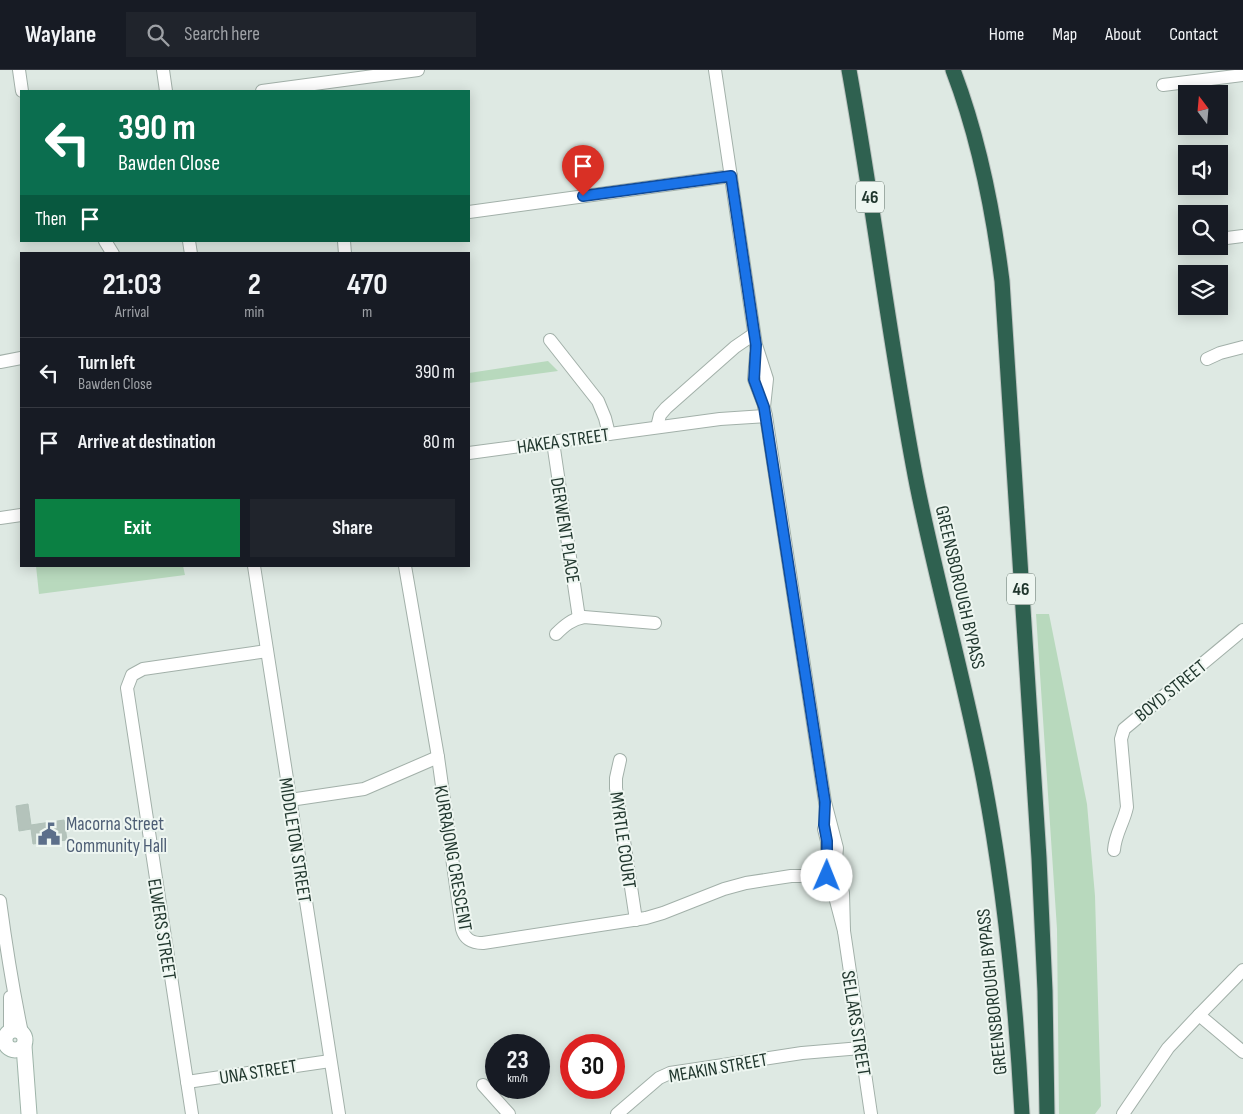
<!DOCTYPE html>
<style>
body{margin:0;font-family:"Sofia Sans Condensed",sans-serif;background:#20242c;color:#f1f3f6;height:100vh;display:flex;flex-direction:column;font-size:19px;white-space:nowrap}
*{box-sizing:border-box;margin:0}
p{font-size:16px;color:#9ea1a6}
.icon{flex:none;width:28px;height:28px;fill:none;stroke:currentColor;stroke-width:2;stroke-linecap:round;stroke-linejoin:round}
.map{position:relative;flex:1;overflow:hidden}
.side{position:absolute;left:20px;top:182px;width:450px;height:315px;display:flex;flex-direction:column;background:#171b24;border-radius:0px;box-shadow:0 2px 12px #0003}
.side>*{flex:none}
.hud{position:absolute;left:20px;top:20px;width:450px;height:152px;border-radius:0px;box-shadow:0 2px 12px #0003;background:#0b6e4f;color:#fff;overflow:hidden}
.needle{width:32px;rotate:344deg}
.fabs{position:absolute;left:1178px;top:15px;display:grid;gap:10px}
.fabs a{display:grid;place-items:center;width:50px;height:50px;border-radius:0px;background:#171b24;box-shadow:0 2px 12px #0003;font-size:25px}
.speed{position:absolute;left:485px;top:964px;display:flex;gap:10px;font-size:25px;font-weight:700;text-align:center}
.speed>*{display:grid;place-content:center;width:65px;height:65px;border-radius:50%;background:#171b24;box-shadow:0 2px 12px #0003;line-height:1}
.speed small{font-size:12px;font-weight:400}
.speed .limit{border:8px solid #d22;background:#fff;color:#111}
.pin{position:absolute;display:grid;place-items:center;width:42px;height:42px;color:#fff;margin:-51px -21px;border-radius:50% 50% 50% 0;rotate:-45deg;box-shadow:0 0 5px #0007}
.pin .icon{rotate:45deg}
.me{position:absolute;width:55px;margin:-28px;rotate:1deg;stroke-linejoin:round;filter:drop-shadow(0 0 4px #0008)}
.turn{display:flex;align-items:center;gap:18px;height:105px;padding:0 15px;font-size:22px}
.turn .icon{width:65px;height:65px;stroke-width:2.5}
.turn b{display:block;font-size:35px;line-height:42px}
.then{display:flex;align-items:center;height:48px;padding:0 15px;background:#0003;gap:10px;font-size:19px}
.eta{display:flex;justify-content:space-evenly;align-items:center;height:85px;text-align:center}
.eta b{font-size:30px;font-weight:700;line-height:35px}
.action{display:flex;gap:10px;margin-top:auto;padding:10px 15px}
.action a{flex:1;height:58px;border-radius:0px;background:#0b8043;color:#fff;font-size:20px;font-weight:700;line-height:58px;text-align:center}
.action a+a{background:#20242c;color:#f1f3f6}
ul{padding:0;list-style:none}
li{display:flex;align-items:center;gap:15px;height:70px;padding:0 15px;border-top:1px solid #363941}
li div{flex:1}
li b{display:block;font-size:19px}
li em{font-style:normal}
header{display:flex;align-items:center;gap:30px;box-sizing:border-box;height:70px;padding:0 25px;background:#171b24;border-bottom:1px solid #363941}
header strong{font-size:24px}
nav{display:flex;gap:28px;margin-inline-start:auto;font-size:18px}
.search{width:350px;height:45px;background:#20242c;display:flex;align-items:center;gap:12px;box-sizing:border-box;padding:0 18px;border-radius:0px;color:#9ea1a6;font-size:19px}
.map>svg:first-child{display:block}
.green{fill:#b8d9bd}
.building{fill:#b4c3bb;stroke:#b1c2b9}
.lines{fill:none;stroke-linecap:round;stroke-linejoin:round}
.street-casing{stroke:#a2b0a9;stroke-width:14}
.secondary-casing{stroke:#9eb4a9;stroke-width:17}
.highway-casing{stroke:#bcc3c0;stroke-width:17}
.street{stroke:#fff;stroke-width:12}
.secondary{stroke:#fff;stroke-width:15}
.highway{stroke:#2f6150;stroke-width:15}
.route-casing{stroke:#114b97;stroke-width:12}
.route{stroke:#1a73e8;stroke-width:9}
.labels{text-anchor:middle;stroke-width:4;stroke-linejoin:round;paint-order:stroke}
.shield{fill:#eef6f1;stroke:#5e7068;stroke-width:1}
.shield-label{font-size:18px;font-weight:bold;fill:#21372e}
.street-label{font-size:19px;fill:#21372e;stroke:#eef6f1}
.service-label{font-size:19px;fill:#4e5e75;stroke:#eef6f1;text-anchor:start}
</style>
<header>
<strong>Waylane</strong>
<div class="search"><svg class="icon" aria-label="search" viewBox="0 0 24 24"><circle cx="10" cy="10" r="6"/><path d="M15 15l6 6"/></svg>Search here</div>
<nav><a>Home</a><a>Map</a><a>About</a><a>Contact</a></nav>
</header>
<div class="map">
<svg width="1243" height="1044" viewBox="0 0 1243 1044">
<rect width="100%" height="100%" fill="#dee9e3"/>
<!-- green -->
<g class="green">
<path d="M548,291L558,301L469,313V303Z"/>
<path d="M36,496H183L185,505L39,524Z"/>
<path d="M1036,544H1049L1087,734L1095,826L1101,1036L1095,1044H1059L1057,859Z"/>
</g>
<!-- building -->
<path class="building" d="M28,734L31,755L64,750L67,770L33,774L31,759L19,761L16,736Z"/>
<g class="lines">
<defs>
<g id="street">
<path d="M19,0L22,21"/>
<path d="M163,0L166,21"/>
<path d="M715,0L756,275L767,309L764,337L766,346L825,732L837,778L835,799L843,823L844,861"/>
<path d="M1163,15L1243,5"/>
<path d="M262,21L418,0"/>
<path d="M469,142L731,106"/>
<path d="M1219,169L1243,166"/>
<path d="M105,171L113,184"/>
<path d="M189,171L191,184"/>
<path d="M344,171L345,184"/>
<path d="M550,270L598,331L605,348L609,364"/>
<path d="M756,285L754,309L764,335"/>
<path d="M1207,289L1220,283L1243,277"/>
<path d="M0,292L21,288"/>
<path d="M657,357L660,345L666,338L735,277L754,264"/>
<path d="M553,372L579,548"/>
<path d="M469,383L720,349L766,346"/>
<path d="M0,448L21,445"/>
<path d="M254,496L339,1044"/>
<path d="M405,496L438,687L462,859C465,870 472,873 483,873L646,848L663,843L724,819L746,813L791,806H827L831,804L835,799"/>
<path d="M556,564C564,556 572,549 584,547L655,553"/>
<path d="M620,690L616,708V718L636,850"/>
<path d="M290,730L364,719L438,687"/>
<path d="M824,759L827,771V806L833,819L844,861L871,1044"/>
<path d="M1114,780C1115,764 1124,752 1127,737L1121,669L1124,659L1243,560"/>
<path d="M0,831C6,876 13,920 22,963"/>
<path d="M1199,945L1243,982"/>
<path d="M10,962V927"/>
<path d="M187,1012L330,991"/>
<path d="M483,1015L509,1044"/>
<path d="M192,1044L127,618L132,605L143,599L267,581"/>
<path d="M617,1044L659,1008L670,1003L802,983L861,978"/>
<path d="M1123,1044L1168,978L1199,945L1243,900"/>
</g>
<g id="secondary">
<circle cx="15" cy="970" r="10"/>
<path d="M24,976L29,1044"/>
</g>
<g id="highway">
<path d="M849,0C874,138 890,277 917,415C937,514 965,612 984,711C1005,821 1016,933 1022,1044"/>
<path d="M953,0C979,68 993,139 1002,211L1039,788L1045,921L1047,1044"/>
</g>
</defs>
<!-- street casing -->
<use href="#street" class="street-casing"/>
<!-- secondary casing -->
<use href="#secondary" class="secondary-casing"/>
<!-- highway casing -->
<use href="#highway" class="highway-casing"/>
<!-- street -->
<use href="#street" class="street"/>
<!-- secondary -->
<use href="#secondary" class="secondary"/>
<!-- highway -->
<use href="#highway" class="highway"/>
</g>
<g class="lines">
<defs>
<path id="route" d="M583,126L731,106L756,275L754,310L764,337L825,732L824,755L827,771V806"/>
</defs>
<!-- route casing -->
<use href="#route" class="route-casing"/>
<!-- route -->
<use href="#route" class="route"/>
</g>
<!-- icons -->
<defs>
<symbol id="civic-bare" viewBox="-9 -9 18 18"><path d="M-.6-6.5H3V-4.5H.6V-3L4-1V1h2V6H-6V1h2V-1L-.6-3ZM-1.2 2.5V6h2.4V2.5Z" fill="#5c6f8a" stroke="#eef6f1" stroke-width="2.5" paint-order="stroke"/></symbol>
</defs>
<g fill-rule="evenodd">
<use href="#civic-bare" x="33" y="748" width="32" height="32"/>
</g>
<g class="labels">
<!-- shield labels -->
<g class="shield">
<rect x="856" y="111.5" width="28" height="31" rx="4"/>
<rect x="1007" y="503.5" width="28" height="31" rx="4"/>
</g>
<g class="shield-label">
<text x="870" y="133">46</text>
<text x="1021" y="525">46</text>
</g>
<!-- street labels -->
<g class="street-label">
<text transform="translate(563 370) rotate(-8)" y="7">HAKEA STREET</text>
<text transform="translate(566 460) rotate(81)" y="7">DERWENT PLACE</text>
<text transform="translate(961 517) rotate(77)" y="7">GREENSBOROUGH BYPASS</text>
<text transform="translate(1170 620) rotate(-39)" y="7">BOYD STREET</text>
<text transform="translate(296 770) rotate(81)" y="7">MIDDLETON STREET</text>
<text transform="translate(624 770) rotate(82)" y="7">MYRTLE COURT</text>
<text transform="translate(454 788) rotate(80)" y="7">KURRAJONG CRESCENT</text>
<text transform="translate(163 859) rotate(81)" y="7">ELWERS STREET</text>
<text transform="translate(991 922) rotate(-96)" y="7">GREENSBOROUGH BYPASS</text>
<text transform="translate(857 953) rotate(81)" y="7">SELLARS STREET</text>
<text transform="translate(718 997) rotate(-10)" y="7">MEAKIN STREET</text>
<text transform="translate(258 1001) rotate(-9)" y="7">UNA STREET</text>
</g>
<!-- service labels -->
<g class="service-label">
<text x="66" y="760">Macorna Street<tspan x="66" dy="22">Community Hall</tspan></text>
</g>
</g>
</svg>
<div class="fabs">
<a><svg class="needle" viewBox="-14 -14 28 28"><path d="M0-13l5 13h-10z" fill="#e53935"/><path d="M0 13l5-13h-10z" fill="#9ea1a6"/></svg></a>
<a><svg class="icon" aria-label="sound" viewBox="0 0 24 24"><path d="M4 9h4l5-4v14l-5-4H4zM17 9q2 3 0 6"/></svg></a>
<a><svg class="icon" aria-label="search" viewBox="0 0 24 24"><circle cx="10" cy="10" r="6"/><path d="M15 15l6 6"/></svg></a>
<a><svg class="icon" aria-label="layers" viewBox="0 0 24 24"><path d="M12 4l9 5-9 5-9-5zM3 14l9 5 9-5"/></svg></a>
</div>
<div class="speed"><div>23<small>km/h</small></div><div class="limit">30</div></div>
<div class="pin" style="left:583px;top:126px;background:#d93025"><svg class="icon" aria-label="arrive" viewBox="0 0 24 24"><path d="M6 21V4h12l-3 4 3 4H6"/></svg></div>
<svg class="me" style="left:827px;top:806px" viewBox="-20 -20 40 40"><circle r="19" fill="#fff"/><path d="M0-13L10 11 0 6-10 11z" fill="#1a73e8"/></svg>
<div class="hud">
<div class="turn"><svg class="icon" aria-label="left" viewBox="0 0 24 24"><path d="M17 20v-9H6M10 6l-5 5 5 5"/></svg><div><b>390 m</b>Bawden Close</div></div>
<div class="then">Then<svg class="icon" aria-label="arrive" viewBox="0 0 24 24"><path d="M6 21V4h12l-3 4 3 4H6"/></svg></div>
</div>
<section class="side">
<div class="eta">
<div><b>21:03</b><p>Arrival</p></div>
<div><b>2</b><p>min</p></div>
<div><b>470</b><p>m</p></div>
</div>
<ul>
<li><svg class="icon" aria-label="left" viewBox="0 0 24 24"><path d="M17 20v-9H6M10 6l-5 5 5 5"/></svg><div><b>Turn left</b><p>Bawden Close</p></div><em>390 m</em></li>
<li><svg class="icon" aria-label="arrive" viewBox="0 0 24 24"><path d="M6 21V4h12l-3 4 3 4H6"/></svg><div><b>Arrive at destination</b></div><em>80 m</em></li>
</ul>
<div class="action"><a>Exit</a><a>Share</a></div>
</section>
</div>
